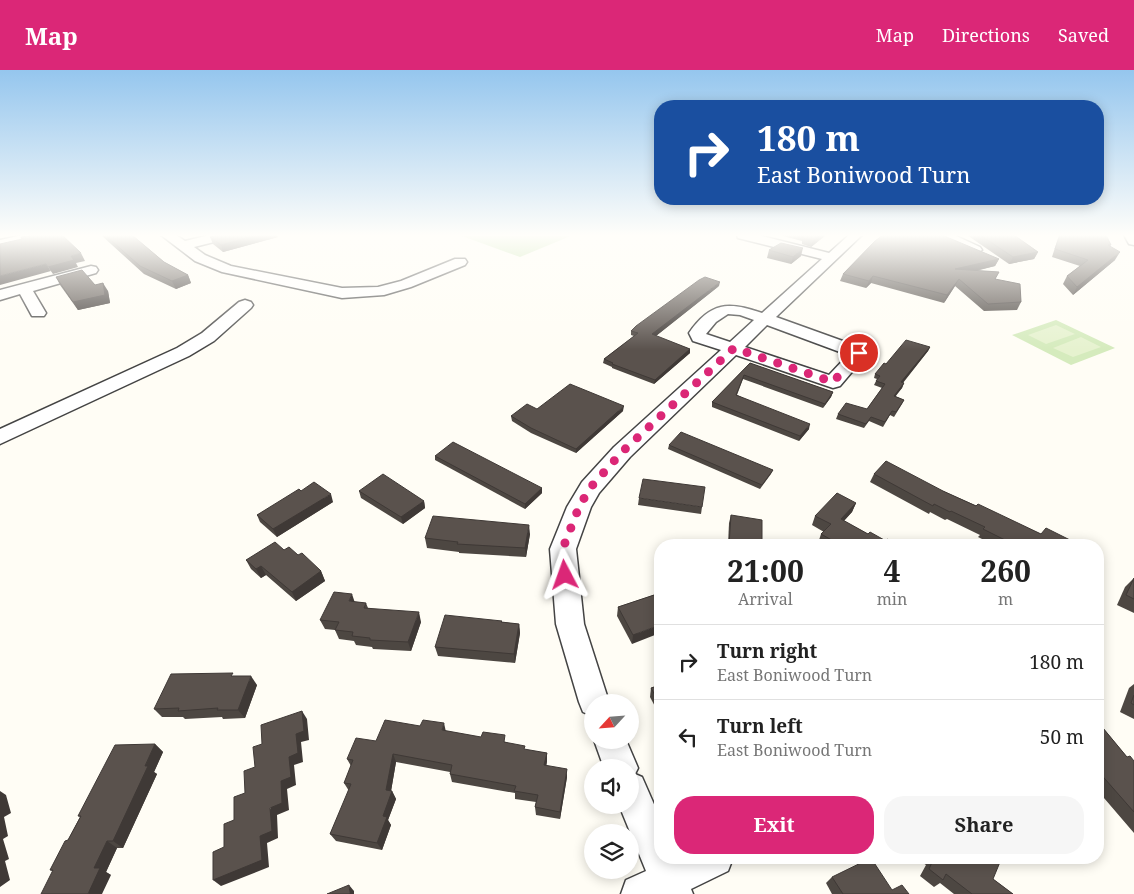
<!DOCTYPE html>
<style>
body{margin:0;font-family:"Noto Serif",serif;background:#f6f6f6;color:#222;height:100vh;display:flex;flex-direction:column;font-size:19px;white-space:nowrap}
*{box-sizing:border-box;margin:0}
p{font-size:16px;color:#767676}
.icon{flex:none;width:28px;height:28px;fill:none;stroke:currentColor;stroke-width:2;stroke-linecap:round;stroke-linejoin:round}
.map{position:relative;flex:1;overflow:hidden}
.sheet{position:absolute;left:654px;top:469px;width:450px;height:325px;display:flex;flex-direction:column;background:#fff;border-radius:20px;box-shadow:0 2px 12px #0003}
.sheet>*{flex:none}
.top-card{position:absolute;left:654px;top:30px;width:450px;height:105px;border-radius:20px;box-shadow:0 2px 12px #0003;background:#1a4fa0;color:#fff;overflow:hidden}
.needle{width:32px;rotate:244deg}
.buttons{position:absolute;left:584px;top:624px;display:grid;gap:10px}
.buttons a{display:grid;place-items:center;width:55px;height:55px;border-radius:50%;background:#fff;box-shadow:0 2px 12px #0003;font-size:25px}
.pin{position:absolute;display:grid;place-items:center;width:42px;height:42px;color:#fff;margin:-21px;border:2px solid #fff;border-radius:50%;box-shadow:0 1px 5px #0007}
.me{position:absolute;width:55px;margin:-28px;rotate:356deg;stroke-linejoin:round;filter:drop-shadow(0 0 4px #0008)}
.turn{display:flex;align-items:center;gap:18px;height:105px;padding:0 20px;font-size:22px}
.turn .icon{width:65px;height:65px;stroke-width:2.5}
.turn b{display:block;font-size:35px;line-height:42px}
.eta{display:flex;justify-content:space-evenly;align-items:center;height:85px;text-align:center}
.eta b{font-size:30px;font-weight:700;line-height:35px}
.button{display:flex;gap:10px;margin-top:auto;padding:10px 20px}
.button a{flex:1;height:58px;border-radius:20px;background:#db2777;color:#fff;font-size:20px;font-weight:700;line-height:58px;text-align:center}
.button a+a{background:#f6f6f6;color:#222}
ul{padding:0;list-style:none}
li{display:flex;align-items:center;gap:15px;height:75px;padding:0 20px;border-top:1px solid #e0e0e0}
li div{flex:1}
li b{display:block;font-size:19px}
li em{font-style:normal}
header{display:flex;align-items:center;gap:30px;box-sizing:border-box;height:70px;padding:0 25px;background:#db2777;color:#fff}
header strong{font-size:24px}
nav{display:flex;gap:28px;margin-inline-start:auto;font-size:18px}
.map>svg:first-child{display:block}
.green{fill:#d5ebbd}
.forest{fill:#b9dc9c}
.pitch{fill:#e6f2cf}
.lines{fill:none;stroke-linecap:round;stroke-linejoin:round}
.minor-casing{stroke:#444;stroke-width:3}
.minor{fill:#fff;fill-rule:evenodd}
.wall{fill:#4d4742}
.shaded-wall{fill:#3f3936}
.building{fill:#5a524d;stroke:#3f3936}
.route{stroke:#db2777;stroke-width:9;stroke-dasharray:0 16.2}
</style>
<header>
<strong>Map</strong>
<nav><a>Map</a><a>Directions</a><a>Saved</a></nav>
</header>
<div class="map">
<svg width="1134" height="824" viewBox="0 0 1134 824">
<rect width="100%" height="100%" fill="#fffdf5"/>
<!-- green -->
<path class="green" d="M1056,250L1115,278L1071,295L1012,265Z"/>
<!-- forest -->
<path class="forest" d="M465,165H573L520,187L462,166Z"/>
<!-- pitch -->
<g class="pitch">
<path d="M1056,255L1075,264L1046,274L1028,265Z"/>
<path d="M1081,267L1101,277L1073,287L1053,278Z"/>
</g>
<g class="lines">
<defs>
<g id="minor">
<path d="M23,165H47L45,168L0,178V170Z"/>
<path d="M161,165H176L185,171L210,165H231L230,168L194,177L205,185L231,196L342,218L378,217L401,211L455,189H465L467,192L465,195L411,217L384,225L342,228L222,202L195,191Z"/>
<path d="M737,165H758L829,183L849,165H862L776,247L865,279L868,283L840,316L833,318L736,285L630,387L599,423L591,437L576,479L584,554L609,632H592V646L583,642L579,632L556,554L550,479L567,437L582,412L614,377L721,280L693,271L689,263C710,232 729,231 762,243L822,189L738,168ZM728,244L740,245L754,250L730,272L706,264L716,252ZM767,255L848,285L829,305L745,277Z"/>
<path d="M937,165H954L980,177L982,180L975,184L970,183L939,168Z"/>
<path d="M1124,165H1134V175L1129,174Z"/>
<path d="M91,196L96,197L98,200L96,203L33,221L46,243L44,246H32L20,224L0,230V220Z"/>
<path d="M245,230L251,232L253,235L251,238L214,271L189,286L0,374V359L177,278L202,263L239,232Z"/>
<path d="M594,670H626L638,698L635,704L642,707L660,748V788H733L728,801L691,819L693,824H621L626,810L646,801L619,735H630V698H604Z"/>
</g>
</defs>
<!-- minor casing -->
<use href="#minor" class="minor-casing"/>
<!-- minor -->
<use href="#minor" class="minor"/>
</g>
<!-- wall -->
<g class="wall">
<path d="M101,165H132L164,192L188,205L191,213L176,219L144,204Z"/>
<path d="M779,165H826L811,177L802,174V171Z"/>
<path d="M967,165H1014L1038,182L1034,189L1009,194Z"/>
<path d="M1059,165H1106L1111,175L1110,176L1115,190L1073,225L1063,214L1067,206L1080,196L1052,187Z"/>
<path d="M210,167H278L223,182L213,174Z"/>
<path d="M769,180L801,186L791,194L767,188Z"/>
<path d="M999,189L995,196L976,201L999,202L995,209L1021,232L1017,240L984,241L955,216L944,233L871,213L866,218L840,211L843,204Z"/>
<path d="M56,207L95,215L108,221L110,233L78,240L60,215Z"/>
<path d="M719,216L656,266L690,279V283L654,314L612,298V297L603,293L604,289L634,266L631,265V261Z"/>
<path d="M930,277L928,281L903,313H904L902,318L895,326L904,330L902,334L894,347L890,345L883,357L869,351L864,358L836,349L838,344L867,339L882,318L874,315L877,309L874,308L875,304L886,294Z"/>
<path d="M750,293L833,322L831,327L823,338L743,309L737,325L809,359L799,371L712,337V332Z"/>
<path d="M537,339L623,341L576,383L531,363L512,351L511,346Z"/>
<path d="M669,375L773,400L771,404L760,419L668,379Z"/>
<path d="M435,386L542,418V423L525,439L435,390Z"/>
<path d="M874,404L943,421L1041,464L1080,475H994L978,467L980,465L947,449L945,450L930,442L929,444L870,412Z"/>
<path d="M301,421L333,432L277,467L260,452L257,445Z"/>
<path d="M359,421L424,431L425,438L403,454L361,428Z"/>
<path d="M639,428L702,437L701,444L638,435Z"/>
<path d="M856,433L852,442L844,451L868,464L897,475H821L818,473L821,464L824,462L812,455L815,446Z"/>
<path d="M731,445L762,475H728L729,453Z"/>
<path d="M530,464L526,487L459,483V482L427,478L425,468Z"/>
<path d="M284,480L298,485L321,501L325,511L296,531L266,505L261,508L251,499L246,490Z"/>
<path d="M1134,508V543L1117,535L1125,517Z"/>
<path d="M660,523L632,574L617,546L618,537Z"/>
<path d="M355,532L366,533L368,538L421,552L411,581L373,579L372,577L356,575L354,571L339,569L335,560L325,559L320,550Z"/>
<path d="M502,552L519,554L520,563L515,593L438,586L435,577Z"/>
<path d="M235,606L257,615L245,648L223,649L222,647L185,649L183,647H162L154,639Z"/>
<path d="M1134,614V649L1120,642L1129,618Z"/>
<path d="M660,615V646L650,627L651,618Z"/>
<path d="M1098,652L1127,687L1134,691V763L1098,721Z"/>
<path d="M446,661L506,672L525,680L547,683V691L546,696L567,707L560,749L536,745L535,737L536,732L515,729V723L452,712L450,704V702L396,692L391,721H392L396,729L388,750L391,755L382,780L336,771L330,764L349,721L344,713L351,696L347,689L376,671Z"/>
<path d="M155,674L163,682L154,702L157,704L123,778H117L106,802L111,805L52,801L50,800L68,770L80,747L78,746Z"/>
<path d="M926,788H994L993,809L1013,824H954L940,813L934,817L920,806L926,795L923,793Z"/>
<path d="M832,807L892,820L909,824H832L826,813Z"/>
</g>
<!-- shaded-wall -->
<g class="shaded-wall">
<path d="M257,165H277L278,167L223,182L221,175Z"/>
<path d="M820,165H826L811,177L813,171Z"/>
<path d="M803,178L801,186L791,194L793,187Z"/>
<path d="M1038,182L1034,189L1009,194L1013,187Z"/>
<path d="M1120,182L1115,190L1073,225L1077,217Z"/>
<path d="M81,183L85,191L76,193L78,197L53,204L48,197L71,186Z"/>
<path d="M999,189L995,196L952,206L955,199Z"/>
<path d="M46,194L51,201L0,215V206Z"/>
<path d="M188,205L191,213L176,219L172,211Z"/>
<path d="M873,206L871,213L866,218L869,211Z"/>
<path d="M959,209L955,216L944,233L947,225Z"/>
<path d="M720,212L719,216L652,269V264Z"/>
<path d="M103,213L108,221L110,233L78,240L73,232Z"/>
<path d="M930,277L928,281L899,317L901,312Z"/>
<path d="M690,279V283L654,314L655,310Z"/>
<path d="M904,313L902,318L892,331L894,326Z"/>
<path d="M833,322L831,327L823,338L825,334Z"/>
<path d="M624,336L623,341L576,383V379Z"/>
<path d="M810,354L809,359L799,371L800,366Z"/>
<path d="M542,418V423L525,439V434Z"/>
<path d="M331,424L333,432L277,467L273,459Z"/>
<path d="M424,431L425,438L403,454L401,447Z"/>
<path d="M856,433L852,442L837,458L841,449Z"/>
<path d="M529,455L530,464L526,487L525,478Z"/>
<path d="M261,496L266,505L261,508L256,499Z"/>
<path d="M321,501L325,511L296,531L292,522Z"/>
<path d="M352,524L355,533L349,531Z"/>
<path d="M419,542L421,552L411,581L408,572Z"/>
<path d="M519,554L520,563L515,593L514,584Z"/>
<path d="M660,555V563L632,574L633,565Z"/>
<path d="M251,606L257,615L245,648L238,640Z"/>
<path d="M302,641L307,649L309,670L301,672L303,692L294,695L296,715L287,719L289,740L277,745L278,768L267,773L269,797L221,816L213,810L260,766L281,711L296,664Z"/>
<path d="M444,653L446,662L442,660Z"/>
<path d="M155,674L163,682L154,702L157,704L123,778L113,771Z"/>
<path d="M547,683V691L545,704L544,695Z"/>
<path d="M393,684L396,692L390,727L392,721L396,729L388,750L391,755L382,780L377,773L386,720Z"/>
<path d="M567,699V707L560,749V742Z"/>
<path d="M0,721L6,725L11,743L4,747L8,766L3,769L9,789L5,791L10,810L0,817Z"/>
<path d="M107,771L117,778L106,802L111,805L102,824H88L94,798Z"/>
<path d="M349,815L354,821V824H350Z"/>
</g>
<!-- building -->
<g class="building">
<path d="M33,165H62L81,183L71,186L74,190L48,197L46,194L0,206V174L22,169L21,167Z"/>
<path d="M105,165H132L164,192L188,205L172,211L140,196Z"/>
<path d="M218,165H257L221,175L210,167Z"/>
<path d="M803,165H820L813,171L803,168L804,165Z"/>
<path d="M883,165H942L999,189L955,199L999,202L995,209L1020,214L1021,232L988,234L959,209L947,225L873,206L869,211L843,204L875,171Z"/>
<path d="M980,165H1014L1038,182L1013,187Z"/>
<path d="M1060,165H1106L1111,175H1108L1120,182L1077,217L1067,206L1088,190L1055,179Z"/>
<path d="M781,173L803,178L793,187L769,180Z"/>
<path d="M82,200L95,215L103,213L105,225L73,232L56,207Z"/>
<path d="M705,207L720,212L652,264L690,279L655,310L612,294L613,293L604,289L638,263L631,261L636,256L699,210Z"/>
<path d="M906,270L930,277L901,312L904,313L894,326L904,330L896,342L892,341L885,352L871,347L866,354L838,344L846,333L867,339L885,314L876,311L880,306L875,304L884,293L886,294Z"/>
<path d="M750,293L833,322L825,334L744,305L736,325L810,354L800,366L712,332Z"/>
<path d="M570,314L624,336L576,379L531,358L511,346L527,334L537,339Z"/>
<path d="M681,362L773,400L762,415L669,375Z"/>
<path d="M453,372L542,418L525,434L435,386Z"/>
<path d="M886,391L943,421L976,436L978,434L1041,464L1046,458L1080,475H1015L983,459L985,457L951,441L950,442L934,434L933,436L874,404Z"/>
<path d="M383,404L424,431L401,447L359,421Z"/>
<path d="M643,409L705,417L702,437L639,428Z"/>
<path d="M314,412L331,424L273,459L257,445L299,419L301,421Z"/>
<path d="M837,423L856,433L841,449L868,464L870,462L886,471L887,469L897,475H846L839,471L837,473L821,464L831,454L815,446Z"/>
<path d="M731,445L762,450V475H729Z"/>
<path d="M433,446L529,455L525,478L457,474L458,472L425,468Z"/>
<path d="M275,472L284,480L289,477L298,485L302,483L321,501L292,522L261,496L256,499L246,490Z"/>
<path d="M1134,508V529L1126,525Z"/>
<path d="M334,522L352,524L349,531L366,533L364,538L419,542L408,572L370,570V568L352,566L353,562L335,560L339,552L320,550Z"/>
<path d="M660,523V555L633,565L618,537Z"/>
<path d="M445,545L502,551L501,552L519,554L514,584L435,577Z"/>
<path d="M233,603L231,606H251L238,640H217L218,638L178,641L179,638L154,639L171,604Z"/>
<path d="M660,615V634L651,618Z"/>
<path d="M1134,625V635L1131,633Z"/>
<path d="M302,641L304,661L296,664L298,683L289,687L291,707L281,711L282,733L270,738L272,761L260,766L262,790L213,810V782L224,777V754L234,750V727L245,723L244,701L255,697L253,677L262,674L261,655Z"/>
<path d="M385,650L420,656L423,650L444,653L442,660L481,667L483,662L505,665L504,672L525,676L524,679L547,683L544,695L567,699L560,742L535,737L538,725L514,721L516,716L450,704L452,695L393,684L386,720L392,721L383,746L387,747L377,773L330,764L351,714L344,713L353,690L347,689L356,668L376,671Z"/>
<path d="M1098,652L1127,687L1130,686L1134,691V742L1098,701Z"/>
<path d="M155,674L145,696H148L113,771H107L94,798H100L88,824H41L53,800H50L65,771L68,770L81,746H78L115,675Z"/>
<path d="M871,788L892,820L902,815L909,824H843L832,807Z"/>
<path d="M933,788H994L1000,792L993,809L1013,824H972L946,804L943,810L929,799L934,788Z"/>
<path d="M349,815L350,824H327Z"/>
</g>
<!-- sky -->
<linearGradient id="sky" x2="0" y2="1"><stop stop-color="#95c6ee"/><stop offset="0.59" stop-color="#fffefa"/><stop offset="1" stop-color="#fffefa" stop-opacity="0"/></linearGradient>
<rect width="1134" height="280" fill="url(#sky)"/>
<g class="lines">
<!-- route -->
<path class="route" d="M565,505L563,478L579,437L590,418L622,382L734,278L833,312L859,283"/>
</g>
</svg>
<div class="buttons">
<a><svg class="needle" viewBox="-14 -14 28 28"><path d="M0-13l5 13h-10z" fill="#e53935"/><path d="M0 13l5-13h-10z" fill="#767676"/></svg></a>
<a><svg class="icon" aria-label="sound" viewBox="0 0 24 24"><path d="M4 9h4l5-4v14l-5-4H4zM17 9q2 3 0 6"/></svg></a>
<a><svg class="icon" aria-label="layers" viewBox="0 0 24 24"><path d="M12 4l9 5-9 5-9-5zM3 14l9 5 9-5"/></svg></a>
</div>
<div class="pin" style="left:859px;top:283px;background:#d93025"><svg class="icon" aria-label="arrive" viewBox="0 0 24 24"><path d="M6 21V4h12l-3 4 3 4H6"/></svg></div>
<svg class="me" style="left:565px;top:505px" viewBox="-20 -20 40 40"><path d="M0-17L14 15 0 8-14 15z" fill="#db2777" stroke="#fff" stroke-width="4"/></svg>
<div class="top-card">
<div class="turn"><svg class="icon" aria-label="right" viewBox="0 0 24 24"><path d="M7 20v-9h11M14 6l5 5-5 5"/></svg><div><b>180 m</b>East Boniwood Turn</div></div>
</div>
<section class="sheet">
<div class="eta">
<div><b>21:00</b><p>Arrival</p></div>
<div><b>4</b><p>min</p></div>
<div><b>260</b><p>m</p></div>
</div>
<ul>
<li><svg class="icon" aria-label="right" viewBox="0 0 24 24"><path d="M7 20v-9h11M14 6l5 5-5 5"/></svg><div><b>Turn right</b><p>East Boniwood Turn</p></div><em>180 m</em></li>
<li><svg class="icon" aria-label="left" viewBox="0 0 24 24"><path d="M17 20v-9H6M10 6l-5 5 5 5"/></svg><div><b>Turn left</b><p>East Boniwood Turn</p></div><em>50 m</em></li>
</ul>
<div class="button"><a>Exit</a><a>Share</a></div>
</section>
</div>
